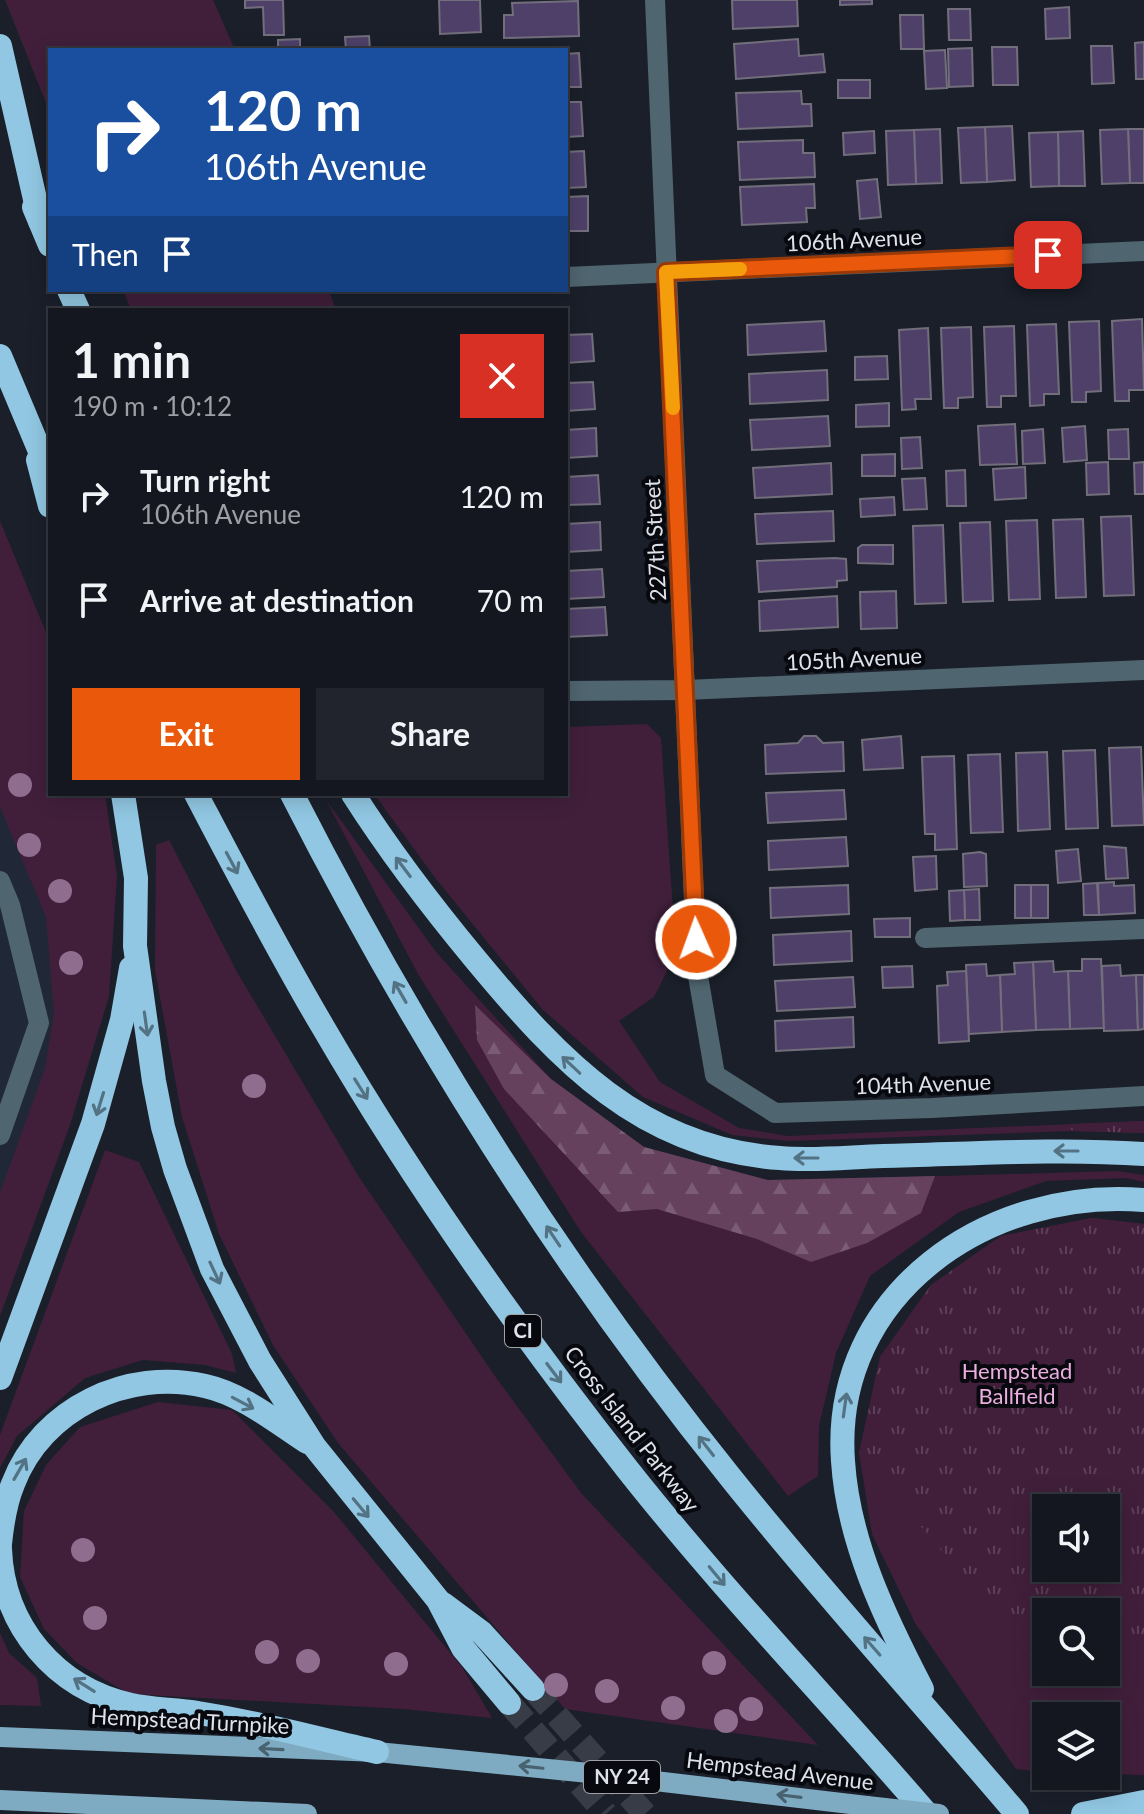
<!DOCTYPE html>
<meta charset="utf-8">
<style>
body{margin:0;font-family:Lato,sans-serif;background:#21242d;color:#f1f3f6;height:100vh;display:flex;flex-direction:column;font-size:30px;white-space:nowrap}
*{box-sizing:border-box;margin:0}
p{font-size:26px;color:#9d9fa5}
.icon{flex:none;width:44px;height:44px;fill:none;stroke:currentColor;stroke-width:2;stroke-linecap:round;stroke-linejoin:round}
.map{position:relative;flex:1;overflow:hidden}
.drawer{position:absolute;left:48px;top:308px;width:520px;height:488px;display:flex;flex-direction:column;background:#141720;border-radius:0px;box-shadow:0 4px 20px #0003,0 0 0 2px #33363e}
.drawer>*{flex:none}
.hud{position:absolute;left:48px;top:48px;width:520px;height:244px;border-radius:0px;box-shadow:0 4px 20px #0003,0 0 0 2px #33363e;background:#1a4fa0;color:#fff;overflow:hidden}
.fabs{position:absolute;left:1032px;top:1494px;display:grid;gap:16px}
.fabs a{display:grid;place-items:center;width:88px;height:88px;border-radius:0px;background:#141720;box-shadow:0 4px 20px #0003,0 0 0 2px #33363e;font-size:40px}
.pin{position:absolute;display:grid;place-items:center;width:68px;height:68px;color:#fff;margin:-34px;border-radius:16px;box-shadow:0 4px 12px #0006}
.me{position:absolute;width:88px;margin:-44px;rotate:358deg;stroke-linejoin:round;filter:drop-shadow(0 0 6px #0008)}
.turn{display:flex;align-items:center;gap:28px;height:168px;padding:0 24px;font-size:36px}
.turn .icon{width:104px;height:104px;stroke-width:2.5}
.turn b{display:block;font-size:56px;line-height:68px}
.then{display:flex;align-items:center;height:76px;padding:0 24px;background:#0003;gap:16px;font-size:30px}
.round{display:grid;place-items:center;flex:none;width:84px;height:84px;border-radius:0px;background:#21242d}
.overview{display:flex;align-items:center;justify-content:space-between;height:136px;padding:0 24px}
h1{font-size:48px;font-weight:700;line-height:60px}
.cta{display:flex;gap:16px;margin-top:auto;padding:16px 24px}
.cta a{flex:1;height:92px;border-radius:0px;background:#ea580c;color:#fff;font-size:32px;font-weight:700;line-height:92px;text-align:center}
.cta a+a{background:#21242d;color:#f1f3f6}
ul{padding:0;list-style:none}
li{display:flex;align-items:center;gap:24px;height:104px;padding:0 24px}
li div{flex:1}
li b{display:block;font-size:30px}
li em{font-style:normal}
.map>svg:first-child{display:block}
.built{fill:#202838}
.grass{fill:#411f3b;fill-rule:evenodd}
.forest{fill:url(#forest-firs)}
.park{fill:url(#park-tufts);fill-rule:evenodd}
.building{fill:#4e4068;stroke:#726e7c;stroke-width:2}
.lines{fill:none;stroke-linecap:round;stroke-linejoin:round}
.highway-tunnel{stroke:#383c47;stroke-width:24;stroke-dasharray:24 12;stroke-linecap:butt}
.minor{stroke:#4f656f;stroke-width:20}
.major{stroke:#7eabc1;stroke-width:20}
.highway{stroke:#91c7e2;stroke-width:24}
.major-bridge{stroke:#7eabc1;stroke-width:20}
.tree{fill:#8e6d8e}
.oneway{stroke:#537283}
.oneway2{stroke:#486270}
.route-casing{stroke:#983908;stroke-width:20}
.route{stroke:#ea580c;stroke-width:14}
.slow{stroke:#f59e0b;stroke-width:14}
.labels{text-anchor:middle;stroke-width:8;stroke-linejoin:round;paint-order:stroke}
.shield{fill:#07090e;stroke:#9ea1a8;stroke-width:2}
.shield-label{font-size:20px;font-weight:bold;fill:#dfe2ea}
.street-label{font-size:22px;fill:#dfe2ea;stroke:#07090e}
.park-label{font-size:22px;fill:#ecaddf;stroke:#07090e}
</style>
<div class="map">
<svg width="1144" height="1814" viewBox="0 0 1144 1814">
<defs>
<pattern id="forest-firs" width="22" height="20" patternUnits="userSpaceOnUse" patternTransform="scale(2)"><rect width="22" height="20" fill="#66415e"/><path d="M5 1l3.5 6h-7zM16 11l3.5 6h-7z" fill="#7b5c75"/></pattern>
<pattern id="park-tufts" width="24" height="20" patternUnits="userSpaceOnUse" patternTransform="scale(2)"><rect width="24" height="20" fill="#411f3b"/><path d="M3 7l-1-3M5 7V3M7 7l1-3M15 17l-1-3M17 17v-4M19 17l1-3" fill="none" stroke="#5c3f58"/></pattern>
</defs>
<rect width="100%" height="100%" fill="#1a1f2a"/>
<!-- built -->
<path class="built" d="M0,756L77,946L0,1263Z"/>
<!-- grass -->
<g class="grass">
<path d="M5,0H213L235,50H50V113Z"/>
<path d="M123,290H329L336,310H131Z"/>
<path d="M0,521L50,642V794H105L117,876L109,996L70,1125L0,1316V1193L45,1068L54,1013L46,917L0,807Z"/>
<path d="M647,724L661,738L676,953L654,997L619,1021L660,1082L739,1128L788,1136L1144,1121V1133L1072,1131L788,1141L732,1135L643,1097L542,1009L436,879L374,794H566V727Z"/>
<path d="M326,800L436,952L551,1079L644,1147L769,1181L1117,1171L1144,1175V1182L1126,1178L1046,1181L959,1212L870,1276L836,1353L819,1426L818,1476L788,1496L581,1232L418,974Z"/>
<path d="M169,840L237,972L359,1177L497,1379L582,1494L818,1745L565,1709L338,1443L273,1345L219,1234L182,1117L155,970L156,845Z"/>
<path d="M105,1150L139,1162L232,1354L236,1373L205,1365L143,1360L85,1378L17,1436L0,1468V1435Z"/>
<path d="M1092,1218L1144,1224V1775L1106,1774V1716H1046V1773L1016,1769L915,1623L872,1534L859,1453L880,1357L931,1285L1001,1236ZM1046,1508H1106V1568H1046ZM1046,1612H1106V1672H1046Z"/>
<path d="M158,1402L232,1410L333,1511L462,1667L492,1718L403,1709L129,1694L77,1663L44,1629L20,1577L24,1511L46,1465L80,1427Z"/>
<path d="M0,1633L9,1653L37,1678L41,1706L0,1705Z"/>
</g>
<!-- forest -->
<path class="forest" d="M475,1005L551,1079L644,1147L768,1180L935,1176L921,1213L867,1243L811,1262L757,1239L657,1209L618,1212L504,1089L477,1040Z"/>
<!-- park -->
<g class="park">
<path d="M1144,1121V1133L1072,1131L1069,1124Z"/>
<path d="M1092,1218L1144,1224V1659L1128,1645L1106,1655V1612H1046V1672H1071L1052,1681L859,1453L880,1357L931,1285L1001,1236ZM1106,1508V1568H1046V1508Z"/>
</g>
<!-- building -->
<g class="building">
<path d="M245,0H283L284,35H264L263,7L245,8Z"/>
<path d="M439,0H480L481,32L440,34Z"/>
<path d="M732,0H797L798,26L733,29Z"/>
<path d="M840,0H872V4L840,5Z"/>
<path d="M578,1L579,36L504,38V15H513L512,3Z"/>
<path d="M1069,7L1070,38L1046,39L1045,9Z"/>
<path d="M948,9H970L971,40H949Z"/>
<path d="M900,15H923L924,49H901Z"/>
<path d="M369,36L370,50H346L345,37Z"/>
<path d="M300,39V50H278V40Z"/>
<path d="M798,39L799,56L823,54L825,72L736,79L734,44Z"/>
<path d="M1144,42V79H1136L1135,43Z"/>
<path d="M1091,46H1112L1114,83L1092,84Z"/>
<path d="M992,47H1017L1018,85H993Z"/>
<path d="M972,48L973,86L949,87L948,49Z"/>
<path d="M945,50L947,88L926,89L924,51Z"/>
<path d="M579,53L581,87H566V54Z"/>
<rect x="838" y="80" width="32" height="18"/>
<path d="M801,91L802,104H811L812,126L738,129L736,93Z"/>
<path d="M566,102H581L583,136L566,137Z"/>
<path d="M1012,126L1015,180L987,182L985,127Z"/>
<path d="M985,127L987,182L961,183L958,128Z"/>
<path d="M940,129L942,183L916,184L914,130Z"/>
<path d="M1128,129H1144V183H1130Z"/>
<path d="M1128,129L1130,183L1102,184L1100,130Z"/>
<path d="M914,130L916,184L888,185L886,131Z"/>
<path d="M874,131L875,153L844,155L843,133Z"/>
<path d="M1083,131L1085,186H1059L1058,132Z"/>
<path d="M1058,132L1059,186L1031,187L1029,133Z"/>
<path d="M803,140V153H814L815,177L740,180L738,142Z"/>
<path d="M584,151L586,187L566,188V152Z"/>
<path d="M877,179L881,217L860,219L857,181Z"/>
<path d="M814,184L815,208H806L807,222L742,225L740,187Z"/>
<path d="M588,196V231H566V197Z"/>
<path d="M1142,319L1144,390H1129V401H1115L1112,321Z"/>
<path d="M824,321L826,351L748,355L747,325Z"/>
<path d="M1099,321L1101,391L1086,392V402H1072L1069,322Z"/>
<path d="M1056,324L1059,394H1044V405L1030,406L1027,325Z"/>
<path d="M1014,326L1016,396H1001V407H987L984,327Z"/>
<path d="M971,327L973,397L958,398V408H944L941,328Z"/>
<path d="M928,328L931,399H915L916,409L902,410L899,330Z"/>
<path d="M592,334L594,361L566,363V335Z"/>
<path d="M887,356L888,379L855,380V357Z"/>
<path d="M827,370L828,400L750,404L749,374Z"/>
<path d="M593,382L595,409L566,411V383Z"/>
<path d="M889,403V426L856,427V405Z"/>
<path d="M828,416L830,446L752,450L750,420Z"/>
<path d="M1015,424L1017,464L980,465L978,426Z"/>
<path d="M1085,426L1087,460L1064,462L1062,428Z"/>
<path d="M596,428L597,456L566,458V430Z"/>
<path d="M1043,429L1045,463L1023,464L1022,431Z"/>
<path d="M1128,429L1129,459H1109L1108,430Z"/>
<path d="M920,437L922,468L902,469L901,438Z"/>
<path d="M895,454V476H862V455Z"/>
<path d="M1108,462L1109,494L1087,495L1086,463Z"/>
<path d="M1144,462V494H1135L1134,463Z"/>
<path d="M831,463L832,494L755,498L753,468Z"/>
<path d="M1025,467L1026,498L995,500L993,469Z"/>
<path d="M965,470L966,506H947L946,471Z"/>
<path d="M598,475L600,504L566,505V477Z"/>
<path d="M925,478L927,509L904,510L902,479Z"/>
<path d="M894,497L895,515L861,517L860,499Z"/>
<path d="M833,511L834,541L757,544L755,514Z"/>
<path d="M1131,516L1134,595L1104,596L1101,517Z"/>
<path d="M1083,519L1086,597L1056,598L1053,520Z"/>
<path d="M1037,520L1040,599L1009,600L1006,521Z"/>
<path d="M600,522L601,550L566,552V524Z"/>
<path d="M990,522L993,601L963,602L960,523Z"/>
<path d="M943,525L946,603L915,604L913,526Z"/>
<path d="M862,545H893V564L858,563V548Z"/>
<path d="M835,558L846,559L847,580L837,581V587L759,592L757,561Z"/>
<path d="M602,569L604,597L566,599V571Z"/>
<path d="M896,591L897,628L861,629L860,592Z"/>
<path d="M837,596L838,627L760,631L759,601Z"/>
<path d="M605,607L607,635L566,637V609Z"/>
<path d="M804,736H816L823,743L843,742L844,771L766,774L765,745L798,743Z"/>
<path d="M901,736L903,768L864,770L862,740Z"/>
<path d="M1141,747L1144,825L1112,826L1109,748Z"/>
<path d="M1095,750L1098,828L1066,829L1063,751Z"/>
<path d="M1047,752L1050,829L1018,831L1016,753Z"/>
<path d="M1000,754L1003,832L971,833L968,755Z"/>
<path d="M954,756L957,849L935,850V834H925L922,757Z"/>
<path d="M844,790L846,819L768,823L766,793Z"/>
<path d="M846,837L848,866L769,870L768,841Z"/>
<path d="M1104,846L1126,848L1128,878L1106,879Z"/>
<path d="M1078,849L1081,881L1058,883L1056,851Z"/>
<path d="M980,852L986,854L987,886L964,887L963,854Z"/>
<path d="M936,856L937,889L915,891L913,857Z"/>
<path d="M1114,882V886L1134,885L1135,913L1099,915L1098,883Z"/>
<path d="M1097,883L1099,915H1084L1083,884Z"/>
<path d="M848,885L849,914L771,918L770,888Z"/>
<rect x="1015" y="885" width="16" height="33"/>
<rect x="1031" y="885" width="17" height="33"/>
<path d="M979,889L980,920H965L964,890Z"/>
<path d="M964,890L965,920L950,921L949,891Z"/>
<path d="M910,918V937H875L874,919Z"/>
<path d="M851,931L852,961L774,965L773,935Z"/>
<path d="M1082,959H1101L1104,1028L1070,1029L1068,971H1082Z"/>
<path d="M1053,961L1054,972L1068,971L1070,1029L1036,1030L1033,962Z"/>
<path d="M1033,962L1036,1030L1002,1032L1000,975L1015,974L1014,963Z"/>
<path d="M986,964L987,976L1000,975L1002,1032L969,1034L966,965Z"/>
<path d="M1120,965L1121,976L1136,975L1138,1030L1104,1031L1102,966Z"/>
<path d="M912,966L913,987L883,988L882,967Z"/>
<path d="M966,971L969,1041L939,1043L937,986L948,985L947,972Z"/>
<path d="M1136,975H1144V1029L1138,1030Z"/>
<path d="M853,977L855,1007L777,1011L775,981Z"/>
<path d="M853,1017L854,1047L776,1051L775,1021Z"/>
</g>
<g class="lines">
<!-- highway-tunnel -->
<g class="highway-tunnel">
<path d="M533,1689L645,1814"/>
<path d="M509,1703L606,1814"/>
</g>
<!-- minor -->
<g class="minor">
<path d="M655,0L697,970L715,1075L775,1113L932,1108L1144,1096"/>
<path d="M566,277L1144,251"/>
<path d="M566,691L686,690L1144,670"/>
<path d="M0,881L10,905L39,1023L0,1135"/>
<path d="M925,938L1144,929"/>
</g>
<!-- major -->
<g class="major">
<path d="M0,1737L377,1752L579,1772L867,1806"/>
<path d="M0,1800L307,1814"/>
</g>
<!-- highway -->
<g class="highway">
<path d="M0,46L40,221"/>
<path d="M34,207L50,245"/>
<path d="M69,290L78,310"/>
<path d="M0,356L50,475"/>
<path d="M38,460L50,506"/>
<path d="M123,794L136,878L135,946L154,1081L163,1127L175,1169L212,1269L260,1361L314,1446L438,1600L463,1648L509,1703"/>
<path d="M196,794C237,872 278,951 323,1027C413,1182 517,1329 628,1470C722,1589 828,1699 927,1814"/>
<path d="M292,794C415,1035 561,1267 731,1478C823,1593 922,1702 1017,1814"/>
<path d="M353,794C390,852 432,907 476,960C559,1060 642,1149 780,1158C814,1161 849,1157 883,1156C970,1154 1057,1148 1144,1154"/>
<path d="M0,1378L93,1124L122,1020L131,968"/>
<path d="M0,1544C2,1524 5,1503 13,1484C42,1408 128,1368 205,1386C242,1394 276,1422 307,1442"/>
<path d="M0,1549C3,1626 55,1688 131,1705C153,1710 176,1709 198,1713C258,1722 318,1739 377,1752"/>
<path d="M443,1604L482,1633L533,1689"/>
<path d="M922,1689C885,1618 848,1541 843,1461C831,1293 989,1187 1144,1200"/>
<path d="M1083,1814L1144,1802"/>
</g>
<!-- major-bridge -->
<path class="major-bridge" d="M867,1806L939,1814"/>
</g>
<!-- trees -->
<g class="tree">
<circle cx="20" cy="785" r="12"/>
<circle cx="29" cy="845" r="12"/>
<circle cx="60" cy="891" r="12"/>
<circle cx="71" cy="963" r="12"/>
<circle cx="254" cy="1086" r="12"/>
<circle cx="83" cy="1550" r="12"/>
<circle cx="95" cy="1618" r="12"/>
<circle cx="267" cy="1652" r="12"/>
<circle cx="308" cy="1661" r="12"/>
<circle cx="714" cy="1663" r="12"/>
<circle cx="396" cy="1664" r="12"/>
<circle cx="556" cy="1685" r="12"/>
<circle cx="607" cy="1691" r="12"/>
<circle cx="673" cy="1708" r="12"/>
<circle cx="751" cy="1709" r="12"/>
<circle cx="726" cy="1721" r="12"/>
</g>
<!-- one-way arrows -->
<defs><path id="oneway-shaft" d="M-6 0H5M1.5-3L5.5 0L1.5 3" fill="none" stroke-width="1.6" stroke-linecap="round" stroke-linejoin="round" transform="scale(2)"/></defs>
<g class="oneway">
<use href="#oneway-shaft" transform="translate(232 863) rotate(62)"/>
<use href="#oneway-shaft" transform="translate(403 867) rotate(-127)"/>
<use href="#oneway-shaft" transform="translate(400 992) rotate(-120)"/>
<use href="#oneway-shaft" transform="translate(146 1024) rotate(82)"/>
<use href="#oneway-shaft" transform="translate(571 1065) rotate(-137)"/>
<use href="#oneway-shaft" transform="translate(361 1089) rotate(58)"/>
<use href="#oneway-shaft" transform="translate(100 1104) rotate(107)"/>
<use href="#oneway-shaft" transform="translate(1066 1151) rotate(180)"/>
<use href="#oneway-shaft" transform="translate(806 1158) rotate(180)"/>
<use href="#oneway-shaft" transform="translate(553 1236) rotate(-124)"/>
<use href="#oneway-shaft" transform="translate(215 1273) rotate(65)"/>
<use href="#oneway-shaft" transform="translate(554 1373) rotate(53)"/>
<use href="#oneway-shaft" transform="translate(243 1403) rotate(28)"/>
<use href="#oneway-shaft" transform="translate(845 1405) rotate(-82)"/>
<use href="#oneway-shaft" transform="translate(706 1446) rotate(-128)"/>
<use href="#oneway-shaft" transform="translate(20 1469) rotate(-60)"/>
<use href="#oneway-shaft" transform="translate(361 1508) rotate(50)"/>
<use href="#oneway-shaft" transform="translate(717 1576) rotate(50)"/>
<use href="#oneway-shaft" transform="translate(872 1646) rotate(-131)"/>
<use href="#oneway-shaft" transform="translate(84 1685) rotate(-148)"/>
</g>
<g class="oneway2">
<use href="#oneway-shaft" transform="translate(271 1749) rotate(-177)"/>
<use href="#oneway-shaft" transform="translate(531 1767) rotate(-174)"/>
<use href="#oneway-shaft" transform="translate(789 1796) rotate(-173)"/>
</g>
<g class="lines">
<defs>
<path id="route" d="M696,939L666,272L1048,255"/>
</defs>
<!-- route casing -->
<use href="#route" class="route-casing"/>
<!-- route -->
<use href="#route" class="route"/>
<!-- slow -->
<path class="slow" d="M673,408L666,272L740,269"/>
</g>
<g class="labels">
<!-- shield labels -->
<g class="shield">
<rect x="505" y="1315" width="36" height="32" rx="6"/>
<rect x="584" y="1761" width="76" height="32" rx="6"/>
</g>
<g class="shield-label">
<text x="523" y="1338">CI</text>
<text x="622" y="1784">NY 24</text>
</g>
<!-- street labels -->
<g class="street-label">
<text transform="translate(854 240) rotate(-3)" y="8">106th Avenue</text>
<text transform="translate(655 540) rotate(-93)" y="8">227th Street</text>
<text transform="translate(854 659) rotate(-3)" y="8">105th Avenue</text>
<text transform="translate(923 1084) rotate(-2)" y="8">104th Avenue</text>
<text transform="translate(632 1429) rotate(52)" y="8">Cross Island Parkway</text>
<text transform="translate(190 1721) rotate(3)" y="8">Hempstead Turnpike</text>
<text transform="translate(780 1771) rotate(7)" y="8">Hempstead Avenue</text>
</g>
<!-- park labels -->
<g class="park-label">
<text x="1017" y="1379">Hempstead<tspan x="1017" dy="25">Ballfield</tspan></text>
</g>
</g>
</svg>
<div class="fabs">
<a><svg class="icon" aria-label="sound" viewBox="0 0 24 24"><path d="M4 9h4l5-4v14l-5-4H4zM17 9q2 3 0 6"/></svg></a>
<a><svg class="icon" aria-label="search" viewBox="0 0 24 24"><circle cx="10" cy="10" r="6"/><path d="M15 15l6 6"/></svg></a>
<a><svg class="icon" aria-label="layers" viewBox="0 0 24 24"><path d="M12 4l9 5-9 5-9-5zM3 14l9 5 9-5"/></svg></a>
</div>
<div class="pin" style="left:1048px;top:255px;background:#d93025"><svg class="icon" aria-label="arrive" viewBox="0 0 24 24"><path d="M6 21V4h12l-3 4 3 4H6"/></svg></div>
<svg class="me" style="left:696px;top:939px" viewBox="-20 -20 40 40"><circle r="17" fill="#ea580c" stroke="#fff" stroke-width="3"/><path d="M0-11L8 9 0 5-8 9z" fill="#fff"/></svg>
<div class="hud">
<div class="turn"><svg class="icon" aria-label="right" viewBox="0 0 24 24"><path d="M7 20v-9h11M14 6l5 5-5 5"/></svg><div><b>120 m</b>106th Avenue</div></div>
<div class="then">Then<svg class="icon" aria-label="arrive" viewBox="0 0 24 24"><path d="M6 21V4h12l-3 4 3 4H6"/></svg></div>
</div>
<section class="drawer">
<div class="overview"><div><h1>1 min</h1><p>190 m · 10:12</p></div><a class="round" style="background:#d93025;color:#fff"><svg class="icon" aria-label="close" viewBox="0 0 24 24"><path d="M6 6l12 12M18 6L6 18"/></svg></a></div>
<ul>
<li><svg class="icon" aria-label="right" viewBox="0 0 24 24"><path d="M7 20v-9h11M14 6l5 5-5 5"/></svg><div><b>Turn right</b><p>106th Avenue</p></div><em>120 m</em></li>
<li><svg class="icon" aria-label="arrive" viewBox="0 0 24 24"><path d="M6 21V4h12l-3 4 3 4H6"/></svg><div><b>Arrive at destination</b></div><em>70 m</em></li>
</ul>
<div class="cta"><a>Exit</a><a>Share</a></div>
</section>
</div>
